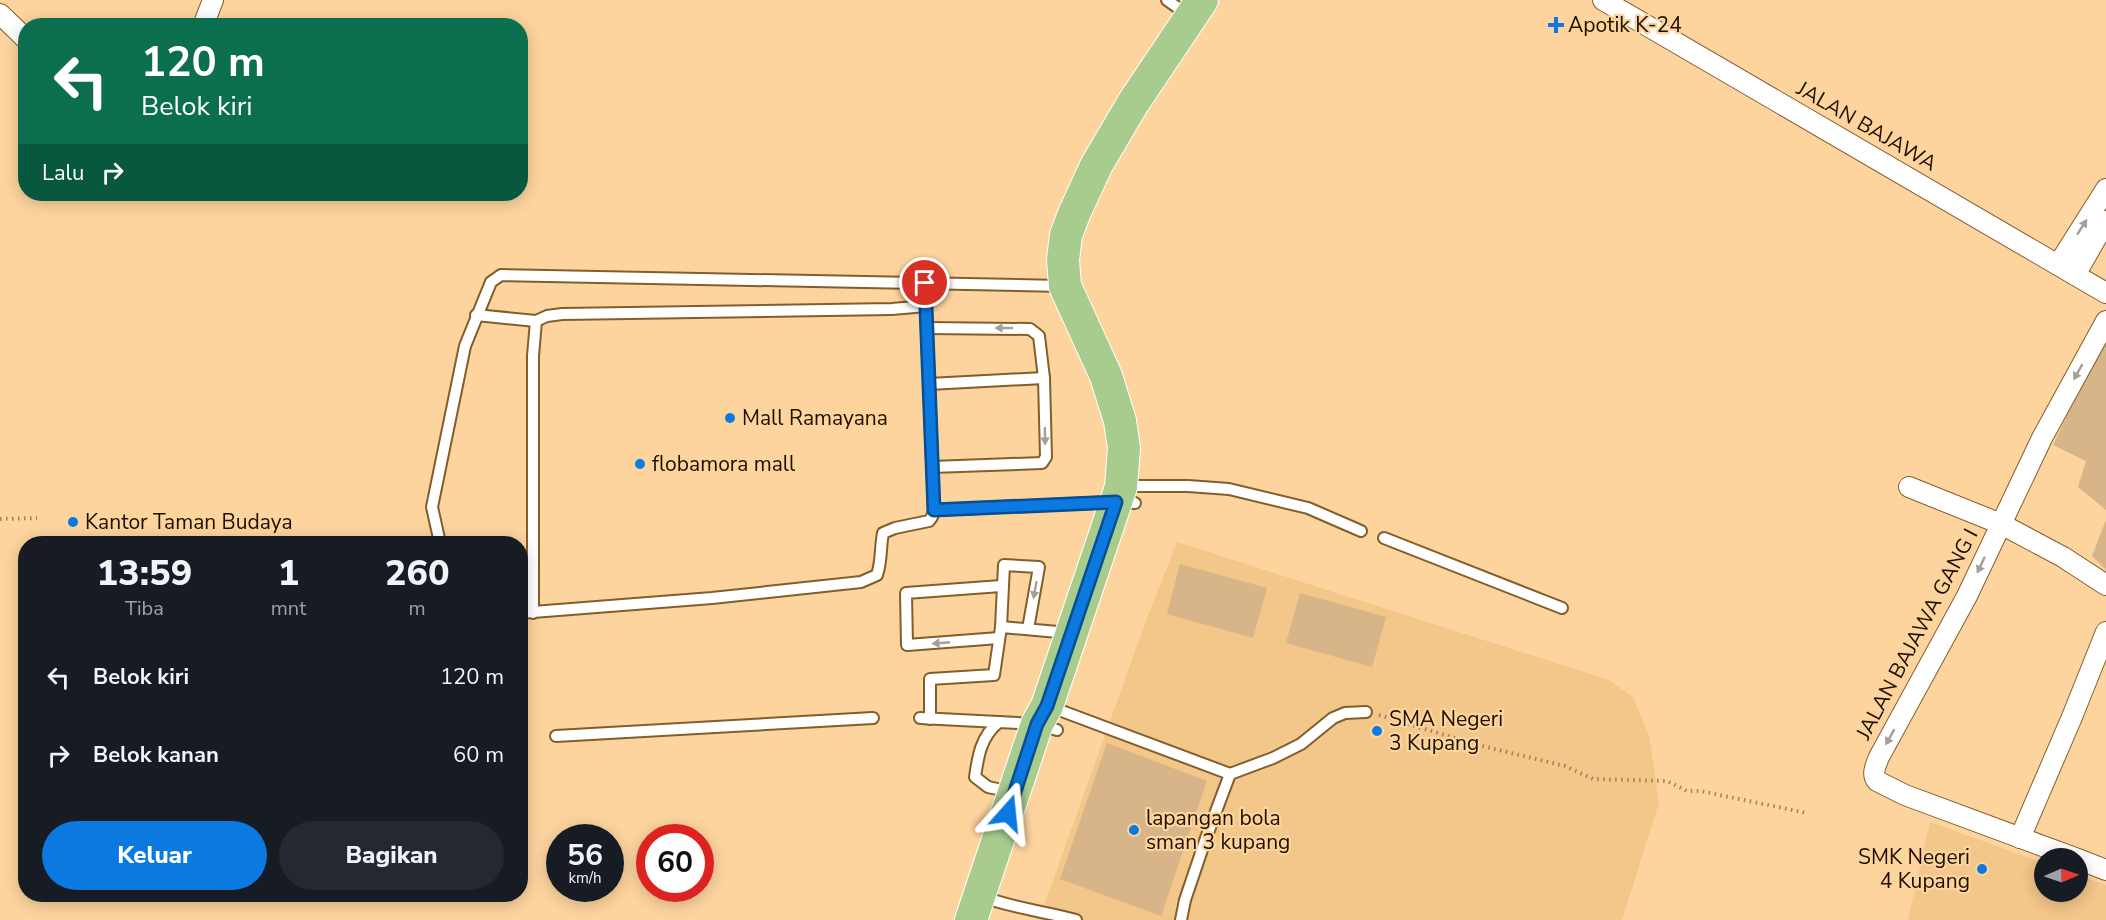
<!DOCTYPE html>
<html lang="id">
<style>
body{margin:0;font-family:"Nunito Sans",sans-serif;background:#242831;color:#f1f3f6;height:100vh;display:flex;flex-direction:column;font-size:22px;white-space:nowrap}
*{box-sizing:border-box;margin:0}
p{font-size:20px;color:#9ea1a6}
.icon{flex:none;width:33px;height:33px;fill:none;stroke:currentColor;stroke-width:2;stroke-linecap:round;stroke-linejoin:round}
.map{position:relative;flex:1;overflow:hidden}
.sheet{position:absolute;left:18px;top:536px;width:510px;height:366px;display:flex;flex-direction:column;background:#171b24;border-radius:24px;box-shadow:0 3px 15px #0003}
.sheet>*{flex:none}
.hud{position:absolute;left:18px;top:18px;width:510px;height:183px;border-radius:24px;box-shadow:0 3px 15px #0003;background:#0b6e4f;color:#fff;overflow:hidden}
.needle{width:39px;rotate:88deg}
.tools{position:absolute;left:2034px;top:848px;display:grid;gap:12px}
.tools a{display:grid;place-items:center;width:54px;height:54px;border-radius:50%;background:#171b24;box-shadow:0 3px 15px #0003;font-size:30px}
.speed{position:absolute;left:546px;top:824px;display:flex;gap:12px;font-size:30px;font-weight:700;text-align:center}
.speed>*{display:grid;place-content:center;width:78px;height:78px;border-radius:50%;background:#171b24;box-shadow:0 3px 15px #0003;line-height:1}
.speed small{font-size:15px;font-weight:400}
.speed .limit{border:9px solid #d22;background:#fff;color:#111}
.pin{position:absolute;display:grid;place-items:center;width:51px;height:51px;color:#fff;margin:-26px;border:3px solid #fff;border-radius:50%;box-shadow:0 2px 6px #0007}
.me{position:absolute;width:66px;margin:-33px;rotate:18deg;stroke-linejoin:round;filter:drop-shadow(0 0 4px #0008)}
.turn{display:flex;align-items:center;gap:21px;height:126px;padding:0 24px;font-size:27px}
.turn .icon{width:78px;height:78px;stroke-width:2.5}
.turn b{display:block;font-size:42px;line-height:51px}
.then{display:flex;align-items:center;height:57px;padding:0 24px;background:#0003;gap:12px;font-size:22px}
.eta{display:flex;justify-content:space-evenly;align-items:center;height:102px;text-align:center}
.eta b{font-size:36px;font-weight:800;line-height:42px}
.primary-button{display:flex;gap:12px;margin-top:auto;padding:12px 24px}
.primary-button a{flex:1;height:69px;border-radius:36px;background:#0c79e0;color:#fff;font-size:24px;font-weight:800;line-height:69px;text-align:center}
.primary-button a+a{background:#242831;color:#f1f3f6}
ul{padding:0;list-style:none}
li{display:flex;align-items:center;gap:18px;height:78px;padding:0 24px}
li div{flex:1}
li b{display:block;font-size:22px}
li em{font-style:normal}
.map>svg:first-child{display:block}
.built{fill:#f3c689}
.green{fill:#d7b588}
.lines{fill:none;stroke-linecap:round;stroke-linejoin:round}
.lane-casing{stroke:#825e2a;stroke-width:14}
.street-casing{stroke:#825e2a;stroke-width:22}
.primary-casing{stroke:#fff;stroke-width:34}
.path{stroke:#9e805a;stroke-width:4;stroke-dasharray:1.5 4.5;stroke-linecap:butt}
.lane{stroke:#fff;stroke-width:10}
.street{stroke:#fff;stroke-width:20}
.primary{stroke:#a8cc8e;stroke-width:32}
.oneway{fill:#a59f99}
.route-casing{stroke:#084f92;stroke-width:15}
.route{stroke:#0c79e0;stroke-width:10}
.poi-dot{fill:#0c79e0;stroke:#fdd49e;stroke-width:2}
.labels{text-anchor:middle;stroke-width:4.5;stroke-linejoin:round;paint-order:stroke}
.poi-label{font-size:21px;fill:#1f1000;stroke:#fdd49e;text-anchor:start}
.street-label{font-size:21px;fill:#1f1000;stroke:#fdd49e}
</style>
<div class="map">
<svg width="2106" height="920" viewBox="0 0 2106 920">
<rect width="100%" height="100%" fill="#fdd49e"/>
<!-- built -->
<g class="built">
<path d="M1177,542L1609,680L1633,697L1649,735L1659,803L1622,920H1039L1144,626Z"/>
<path d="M1930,822L2044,863V891H2078V875L2106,885V920H1908Z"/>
</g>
<!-- green -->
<g class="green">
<path d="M2105,335L2106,336V510L2078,487L2086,461L2053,445Z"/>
<path d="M2106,520V570L2092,556Z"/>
<path d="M1180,564L1267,588L1253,638L1167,614Z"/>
<path d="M1300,593L1386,617L1372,667L1286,643Z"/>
<path d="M1107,743L1207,781L1161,916L1060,879Z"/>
</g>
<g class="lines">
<defs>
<g id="lane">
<path d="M1167,0L1188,15"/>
<path d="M476,315L536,321"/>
<path d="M927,328L1030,329L1039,336L1044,378L1046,457L1042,463L932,467"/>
<path d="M929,384L1044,378"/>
<path d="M1123,486H1188L1229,489L1308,508L1361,531"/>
<path d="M934,510L1116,502L1135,503"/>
<path d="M1384,538L1562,608"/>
<path d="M440,543L432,507L465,346L491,282L501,275L1063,286"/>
<path d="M520,613L712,598L861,582L877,575C882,560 880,548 883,533L895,528L929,521L932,517L934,510L925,283"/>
<path d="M533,613V356L536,321L547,316L562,314L892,309L926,306"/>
<path d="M1001,627L1004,565L1039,567L1028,629"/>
<path d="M999,638L907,645L906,593L1001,586"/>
<path d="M1051,707L1230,774"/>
<path d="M920,718L1037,724L1057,730"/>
<path d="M930,719V679L994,675L1001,627L1069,633"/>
<path d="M999,722C981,736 978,756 975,777L988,787L1011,792"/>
<path d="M556,736L873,718"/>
<path d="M981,896C1011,908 1044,911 1076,920"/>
<path d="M1181,920L1185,900L1206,838L1230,774L1273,758L1301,744L1333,718L1345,713L1366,712"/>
</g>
<g id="street">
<path d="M1603,0L2106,293"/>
<path d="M0,14L26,39"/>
<path d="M203,26L213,0"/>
<path d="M2058,265L2106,189"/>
<path d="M2075,275L2106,221"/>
<path d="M1909,487L2001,524L2063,557L2106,585"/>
<path d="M2020,838L2072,717L2106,632"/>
<path d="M2075,858L1905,795L1877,781C1871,774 1876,765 1879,757L1967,596L2042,438L2106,321"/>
<path d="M2078,859L2106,870"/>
</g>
<path id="primary" d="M971,920L1037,724L1047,706L1121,487L1124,448L1120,421L1106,376L1065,286L1063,260L1066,235L1074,214L1096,166L1133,103L1202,0"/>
</defs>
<!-- lane casing -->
<use href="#lane" class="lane-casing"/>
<!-- street casing -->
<use href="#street" class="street-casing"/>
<!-- primary casing -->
<use href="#primary" class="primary-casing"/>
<!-- path -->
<g class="path">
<path d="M0,519L37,518"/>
<path d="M1379,715L1474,744L1565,766L1593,779L1667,781L1687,791H1700L1807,813"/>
</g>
<!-- lane -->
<use href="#lane" class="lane"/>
<!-- street -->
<use href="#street" class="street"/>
<!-- primary -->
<use href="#primary" class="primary"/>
</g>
<!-- one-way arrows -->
<defs><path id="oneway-solid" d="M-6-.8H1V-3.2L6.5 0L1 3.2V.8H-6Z" transform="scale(1.5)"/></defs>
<g class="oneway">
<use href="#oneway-solid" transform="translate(2082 227) rotate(-57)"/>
<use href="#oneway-solid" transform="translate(1004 328) rotate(180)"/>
<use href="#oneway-solid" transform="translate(2078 372) rotate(119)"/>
<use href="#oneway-solid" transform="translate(1045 436) rotate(89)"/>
<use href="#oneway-solid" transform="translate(1981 565) rotate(115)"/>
<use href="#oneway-solid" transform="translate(1035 590) rotate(100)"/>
<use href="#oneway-solid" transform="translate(941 643) rotate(175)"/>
<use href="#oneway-solid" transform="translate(1890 737) rotate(119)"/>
</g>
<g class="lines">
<defs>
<path id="route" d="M925,283L934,510L1116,502L1047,706L1037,724L1008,813"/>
</defs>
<!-- route casing -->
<use href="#route" class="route-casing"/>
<!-- route -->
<use href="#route" class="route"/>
</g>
<!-- markers -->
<g class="poi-dot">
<path d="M1553 16h6v6h6v6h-6v6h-6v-6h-6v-6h6z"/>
<circle cx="730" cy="418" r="6"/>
<circle cx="640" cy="464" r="6"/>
<circle cx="73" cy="522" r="6"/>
<circle cx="1377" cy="731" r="6"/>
<circle cx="1134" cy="830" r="6"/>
<circle cx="1982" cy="869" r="6"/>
</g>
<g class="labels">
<!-- poi labels -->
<g class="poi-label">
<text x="1568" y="32">Apotik K-24</text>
<text x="742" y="425">Mall Ramayana</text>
<text x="652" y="471">flobamora mall</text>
<text x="85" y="529">Kantor Taman Budaya</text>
<text x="1389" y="726">SMA Negeri<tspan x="1389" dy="24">3 Kupang</tspan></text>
<text x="1146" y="825">lapangan bola<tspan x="1146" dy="24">sman 3 kupang</tspan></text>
<text x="1970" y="864" text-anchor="end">SMK Negeri<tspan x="1970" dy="24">4 Kupang</tspan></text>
</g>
<!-- street labels -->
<g class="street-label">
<text transform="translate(1867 126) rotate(30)" y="7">JALAN BAJAWA</text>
<text transform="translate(1917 634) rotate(-62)" y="7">JALAN BAJAWA GANG I</text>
</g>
</g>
</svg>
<div class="tools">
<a><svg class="needle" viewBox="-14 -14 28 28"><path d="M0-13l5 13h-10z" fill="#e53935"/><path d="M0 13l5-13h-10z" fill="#9ea1a6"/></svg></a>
</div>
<div class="speed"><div>56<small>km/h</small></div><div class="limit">60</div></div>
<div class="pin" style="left:925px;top:283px;background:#d93025"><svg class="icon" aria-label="arrive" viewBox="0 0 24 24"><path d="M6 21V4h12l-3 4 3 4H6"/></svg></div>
<svg class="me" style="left:1008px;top:813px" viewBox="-20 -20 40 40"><path d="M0-17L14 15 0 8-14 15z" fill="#0c79e0" stroke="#fff" stroke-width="4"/></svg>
<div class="hud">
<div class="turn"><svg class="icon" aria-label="left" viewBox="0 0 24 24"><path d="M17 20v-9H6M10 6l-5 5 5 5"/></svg><div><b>120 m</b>Belok kiri</div></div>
<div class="then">Lalu<svg class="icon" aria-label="right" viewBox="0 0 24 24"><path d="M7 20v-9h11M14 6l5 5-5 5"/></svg></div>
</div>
<section class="sheet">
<div class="eta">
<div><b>13:59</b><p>Tiba</p></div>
<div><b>1</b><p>mnt</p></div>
<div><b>260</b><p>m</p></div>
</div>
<ul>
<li><svg class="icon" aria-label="left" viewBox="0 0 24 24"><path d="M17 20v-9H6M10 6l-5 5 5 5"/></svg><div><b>Belok kiri</b></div><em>120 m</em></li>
<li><svg class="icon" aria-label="right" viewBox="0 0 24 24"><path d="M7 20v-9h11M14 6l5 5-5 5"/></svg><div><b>Belok kanan</b></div><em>60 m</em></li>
</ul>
<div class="primary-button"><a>Keluar</a><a>Bagikan</a></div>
</section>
</div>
